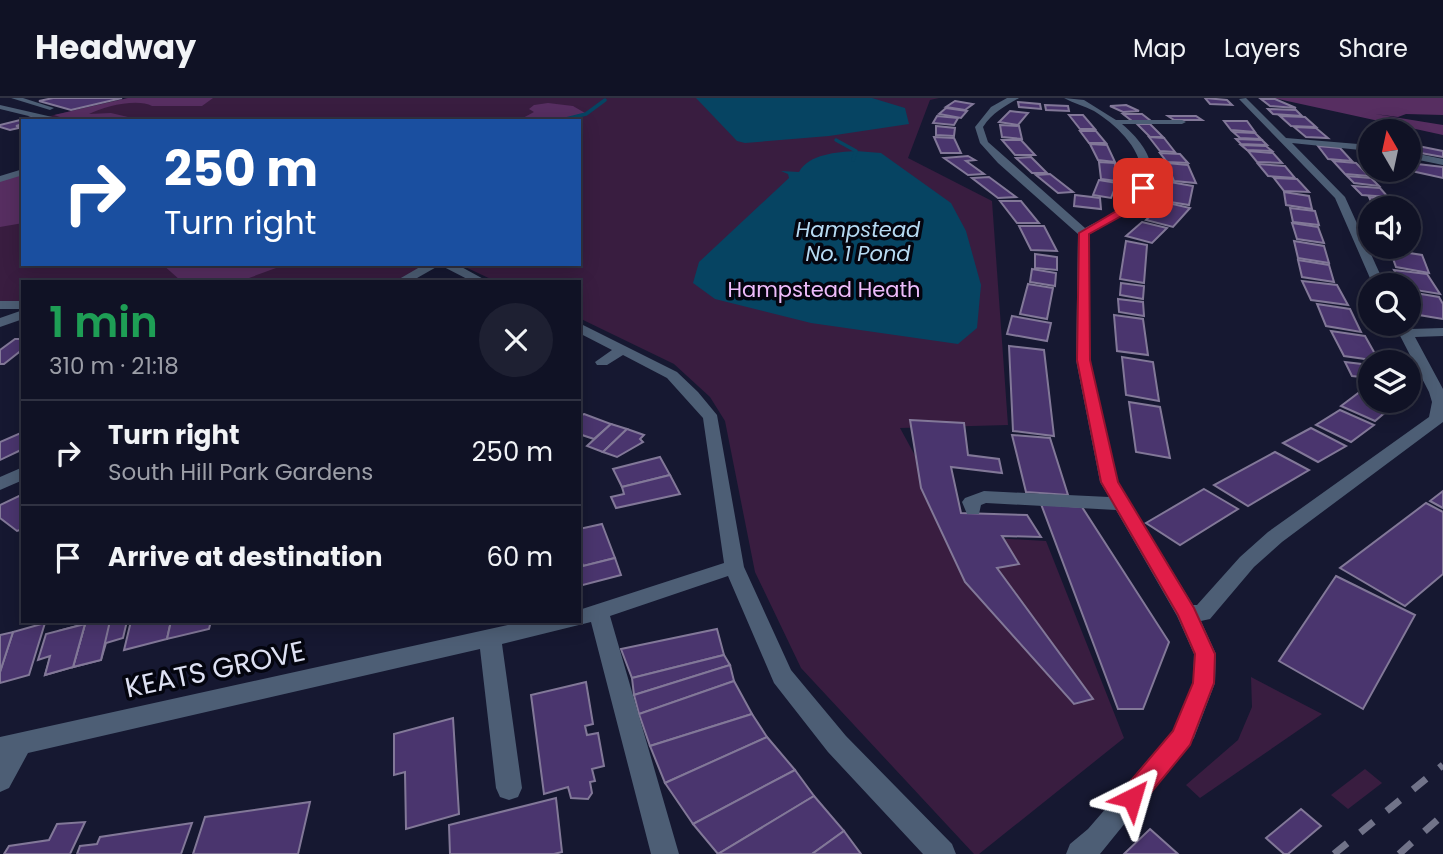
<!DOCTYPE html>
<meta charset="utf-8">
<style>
body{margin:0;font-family:Poppins,sans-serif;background:#1e2032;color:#f1f3f6;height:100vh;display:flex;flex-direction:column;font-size:26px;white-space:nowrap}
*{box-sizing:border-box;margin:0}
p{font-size:23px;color:#9c9ea7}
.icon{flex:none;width:38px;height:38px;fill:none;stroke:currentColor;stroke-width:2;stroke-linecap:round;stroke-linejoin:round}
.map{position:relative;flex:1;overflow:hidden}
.panel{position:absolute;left:21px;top:182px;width:560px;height:343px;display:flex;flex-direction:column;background:#101225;border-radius:0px;box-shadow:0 4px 18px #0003,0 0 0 2px #303242}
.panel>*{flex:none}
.top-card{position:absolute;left:21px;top:21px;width:560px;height:147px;border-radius:0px;box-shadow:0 4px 18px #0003,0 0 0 2px #303242;background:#1a4fa0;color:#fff;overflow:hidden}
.needle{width:46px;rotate:351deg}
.fabs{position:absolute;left:1358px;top:21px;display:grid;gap:14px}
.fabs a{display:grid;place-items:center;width:63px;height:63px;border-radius:50%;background:#101225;box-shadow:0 4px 18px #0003,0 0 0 2px #303242;font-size:35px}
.pin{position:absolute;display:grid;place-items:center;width:60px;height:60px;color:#fff;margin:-30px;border-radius:14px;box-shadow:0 4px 10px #0006}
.me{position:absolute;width:77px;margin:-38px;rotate:40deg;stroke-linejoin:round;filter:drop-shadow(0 0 5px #0008)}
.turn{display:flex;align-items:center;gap:24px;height:147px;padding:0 28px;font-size:32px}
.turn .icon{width:91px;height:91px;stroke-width:2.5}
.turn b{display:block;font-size:49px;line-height:60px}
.round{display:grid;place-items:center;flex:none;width:74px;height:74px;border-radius:37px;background:#1e2032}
.summary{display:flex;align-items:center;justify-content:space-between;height:119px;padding:0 28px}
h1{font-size:42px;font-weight:600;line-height:52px;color:#1e9e55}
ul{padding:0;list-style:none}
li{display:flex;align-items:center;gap:21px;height:105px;padding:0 28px;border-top:2px solid #303242}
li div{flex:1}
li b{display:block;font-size:26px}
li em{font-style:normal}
header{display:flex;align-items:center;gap:42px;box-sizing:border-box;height:98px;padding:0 35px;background:#101225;border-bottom:2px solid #303242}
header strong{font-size:33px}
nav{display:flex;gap:38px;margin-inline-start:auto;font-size:24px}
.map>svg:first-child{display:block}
.green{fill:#391d40}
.forest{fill:#572e61}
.water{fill:#064462}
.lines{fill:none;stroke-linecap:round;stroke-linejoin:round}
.stream{stroke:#064462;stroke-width:3.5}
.building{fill:#4a356e;stroke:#827898;stroke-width:2}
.minor{fill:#4d5e75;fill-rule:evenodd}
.rail{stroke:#717389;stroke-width:7;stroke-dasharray:17 17;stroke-linecap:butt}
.route{fill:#e11d48;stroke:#92132f;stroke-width:2}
.labels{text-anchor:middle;stroke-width:7;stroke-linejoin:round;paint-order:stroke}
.far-water-label{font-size:21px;font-style:italic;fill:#b6daf2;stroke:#04050f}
.far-park-label{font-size:21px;fill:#eebcfb;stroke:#04050f}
.near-street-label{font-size:28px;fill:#dee1f3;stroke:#04050f}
</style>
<header>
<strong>Headway</strong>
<nav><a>Map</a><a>Layers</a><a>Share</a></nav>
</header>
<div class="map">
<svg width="1443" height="756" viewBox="0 0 1443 756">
<rect width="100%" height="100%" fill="#161831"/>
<!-- green -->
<g class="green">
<path d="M128,0H939L930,2L908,60L992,103L1008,327L900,330L959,438L1046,443L1124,640L979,756H974L801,570L755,474L725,323L710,299L674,266L579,220V184H497L459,166H579V23H61L46,19Z"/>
<path d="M23,74V166H435L400,184H23V207H0V81Z"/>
<path d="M1251,579L1322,616L1200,700L1186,687L1238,642L1252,609Z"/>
<path d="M1365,671L1382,685L1348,711L1331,697Z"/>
</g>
<!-- forest -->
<g class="forest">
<path d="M128,0H213L202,8H152C138,0 104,8 89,16L111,15L145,23H72L54,17Z"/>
<path d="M1258,0H1443V17L1406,16L1398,19L1375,16L1443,27V37L1278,1Z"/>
<path d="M548,5L573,8L585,15L554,23H509L521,21L534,14L529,11L534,7Z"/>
<path d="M23,75V125L0,129V81Z"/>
<path d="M162,166H287L238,184L180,182Z"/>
</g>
<!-- water -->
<g class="water">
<path d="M696,0H872L905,10L909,26L829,38L745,45L737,43Z"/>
<path d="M856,53L881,55L951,105L966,133L981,187L977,230L958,246L811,225L715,201L693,185L699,164L789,80L788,76L781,73L799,74C809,56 837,54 856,53Z"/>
</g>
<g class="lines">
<!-- stream -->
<g class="stream">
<path d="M558,23L586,16L605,2"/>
<path d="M836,42L856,53L853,62"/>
</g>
</g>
<!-- building -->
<g class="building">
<path d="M53,0H122L71,12L39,3Z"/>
<path d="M1205,0L1227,2L1232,7L1210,6Z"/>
<path d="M1261,1H1275L1296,10L1270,8Z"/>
<path d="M955,3L973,6L965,12L946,9Z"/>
<path d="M1018,4L1040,6L1041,11L1019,9Z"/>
<path d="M1045,7L1068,8L1069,13L1046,12Z"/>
<path d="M1126,7L1139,13L1123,14L1110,8Z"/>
<path d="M946,10L967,13L961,20L939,16Z"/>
<path d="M1268,11L1296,12L1302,18L1273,16Z"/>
<path d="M1010,13L1028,15L1018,27L999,24Z"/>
<path d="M1123,16H1142L1151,23H1132Z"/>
<path d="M1069,17H1083L1095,31H1080Z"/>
<path d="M937,18L958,20L954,27L933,25Z"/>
<path d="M1168,18H1196L1202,22H1174Z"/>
<path d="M1280,18L1305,19L1316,29L1291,28Z"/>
<path d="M32,19L38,20L23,23V26L16,28L23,29L10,32L0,29V27Z"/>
<path d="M1224,23H1247L1255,34L1231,32Z"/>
<path d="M1137,26H1150L1163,39H1150Z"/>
<path d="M1000,27L1019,28L1022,41L1002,39Z"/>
<path d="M936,28L955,30L954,38L936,37Z"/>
<path d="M1294,29L1316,30L1328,40L1306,39Z"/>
<path d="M1080,33H1096L1106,45H1089Z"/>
<path d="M1233,34L1255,35L1261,41L1240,40Z"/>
<path d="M934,39L954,40L961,55H941Z"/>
<path d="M1149,39L1164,40L1175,54L1160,53Z"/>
<path d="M1236,41L1262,42L1267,47L1241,46Z"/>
<path d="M1002,42H1021L1035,57H1015Z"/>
<path d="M1090,46L1107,47L1115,64L1098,62Z"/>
<path d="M1241,47L1266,48L1272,53L1247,52Z"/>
<path d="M1318,48L1340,50L1352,63L1328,61Z"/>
<path d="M1418,48L1443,53V59L1415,54Z"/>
<path d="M1248,53L1273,55L1282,65L1257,64Z"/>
<path d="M1160,55L1180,56L1188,65L1167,64Z"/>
<path d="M968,58L975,62L966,63L984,76L968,77L944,60Z"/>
<path d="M1031,59L1047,75H1032L1016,60Z"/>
<path d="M1333,63L1356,65L1369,78L1345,76Z"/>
<path d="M1099,64L1115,65L1117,83L1101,81Z"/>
<path d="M1167,65L1188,67L1196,85L1174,83Z"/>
<path d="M1409,65L1443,69V80L1416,74L1409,71Z"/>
<path d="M1258,66L1285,68L1295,80L1268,78Z"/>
<path d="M1050,76L1073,94L1058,95L1036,77Z"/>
<path d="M1347,78L1371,80L1379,88L1354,85Z"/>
<path d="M989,79L1016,99L998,100L972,80Z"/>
<path d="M1274,80L1297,81L1309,94L1284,93Z"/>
<path d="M1099,82L1117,85L1111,100L1093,97Z"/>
<path d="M1170,84L1193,88L1189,107L1164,103Z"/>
<path d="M1353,88L1380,90L1388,99L1362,97Z"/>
<path d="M1284,94L1309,98L1312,111L1286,107Z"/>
<path d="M1075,97L1100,100L1101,111L1074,108Z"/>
<path d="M1369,99L1395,103L1398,110H1374Z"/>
<path d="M1000,103H1021L1039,125H1017Z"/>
<path d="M1164,104L1190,110L1173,129L1146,122Z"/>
<path d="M1290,110L1315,113L1319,127L1293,124Z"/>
<path d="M1142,124L1167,130L1152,145L1126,138Z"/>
<path d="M1292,125L1318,129L1324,145L1297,141Z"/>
<path d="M1019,128H1044L1057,153L1031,152Z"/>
<path d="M1126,143L1147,147L1144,185L1120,181Z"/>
<path d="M1294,143L1324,148L1329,165L1298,160Z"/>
<path d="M1390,152L1422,157L1429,175L1396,169Z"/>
<path d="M1035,156L1057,159V172L1035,170Z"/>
<path d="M1298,162L1329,167L1334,184L1302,179Z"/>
<path d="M1032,171L1056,175L1055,188L1030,184Z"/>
<path d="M1394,172L1427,176L1440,196L1409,191V187H1403Z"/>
<path d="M1302,183L1337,187L1348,207L1311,202Z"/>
<path d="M1121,185L1144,188L1143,201L1120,197Z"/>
<path d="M1028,186L1053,190L1047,221L1020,216Z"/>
<path d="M1409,194L1439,199L1443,206V221L1419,217Z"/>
<path d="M1118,201L1143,204L1144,218L1119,214Z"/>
<path d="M1317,206L1350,211L1361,234L1326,228Z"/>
<path d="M1114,217L1143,221L1148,257L1117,253Z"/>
<path d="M1012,218L1051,225L1047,243L1007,236Z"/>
<path d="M1331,233L1365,238L1379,263L1344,258Z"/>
<path d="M15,241H23V251L4,266H0V252Z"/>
<path d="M1009,248L1044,252L1054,338L1013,333Z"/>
<path d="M1122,259L1153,264L1159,303L1126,297Z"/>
<path d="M1345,264L1370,267V280L1352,278Z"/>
<path d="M1361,293L1370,297V303H1385L1394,307L1375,323L1341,308Z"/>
<path d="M1129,304L1160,309L1170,360L1136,354Z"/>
<path d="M1340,312L1374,327L1351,344L1316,327Z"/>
<path d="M584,316L611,326L594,341L579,336V319Z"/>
<path d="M910,322L964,325L968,357L999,361L1002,375L951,369L961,415L1027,417L1041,439L1002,438L1019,466L997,470L1093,601L1074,606L965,484L921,390Z"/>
<path d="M611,326L627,331L603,354L587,348Z"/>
<path d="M1311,330L1346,348L1318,364L1283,345Z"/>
<path d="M627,331L644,337L640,341L643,344L617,359L603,354Z"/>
<path d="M23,334V351L0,362V344Z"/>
<path d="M1012,337L1050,340L1068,397L1026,394Z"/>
<path d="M1275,354L1309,372L1248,408L1214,387Z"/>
<path d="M660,359L670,377L622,389L613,371Z"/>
<path d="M670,377L680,396L616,410L611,399L624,396L622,389Z"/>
<path d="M1204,391L1238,411L1180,447L1146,425Z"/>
<path d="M1443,393V410L1430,403Z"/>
<path d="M23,396V431L17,433L0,420V407Z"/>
<path d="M1426,405L1443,414V476L1405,508L1340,470Z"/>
<path d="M1041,406L1082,409L1169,544L1143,611H1118Z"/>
<path d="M602,426L615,460L583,468L579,455V431Z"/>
<path d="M615,460L621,477L579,488V469Z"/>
<path d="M1336,478L1415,517L1363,611L1279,563Z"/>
<path d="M98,523H127L123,540L106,545L101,562L73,569L85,526Z"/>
<path d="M98,523H110L101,562L73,569L85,526Z"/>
<path d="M131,523H171L167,541L124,552Z"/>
<path d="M171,523H211L209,531L167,541Z"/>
<path d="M45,525L29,577L0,585V574L13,534Z"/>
<path d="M85,526L73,569L45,577L58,533Z"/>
<path d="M85,526L73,569L45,577L50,558L38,562L46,536Z"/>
<path d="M717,531L724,557L632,580L621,551Z"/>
<path d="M13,534L0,574V537Z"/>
<path d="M724,557L730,567L634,597L632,580Z"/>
<path d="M730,567L734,583L639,616L634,597Z"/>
<path d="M734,583L752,616L650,648L639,616Z"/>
<path d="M586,584L593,626L585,628L587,637L598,635L604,668L592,671L595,683L590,684L592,695L588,701L571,700L568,689L544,696L531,597Z"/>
<path d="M752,616L767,639L665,685L650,648Z"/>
<path d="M453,620L459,716L406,731L405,674L394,677V636Z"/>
<path d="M767,639L795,672L693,726L665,685Z"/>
<path d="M795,672L814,698L718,756L693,726Z"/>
<path d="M814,698L844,733L812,756H718Z"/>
<path d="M556,700L562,754L554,756H450L449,727Z"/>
<path d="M310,704L298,756H193L205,719Z"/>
<path d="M1301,711L1321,728L1288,756H1284L1266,740Z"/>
<path d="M85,724L70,756H4L9,748L49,742L57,726Z"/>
<path d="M192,725L181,756H77L80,748L97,746L100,739Z"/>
<path d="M1150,731L1178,756H1124Z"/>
<path d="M844,733L861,756H812Z"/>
</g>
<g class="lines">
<!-- minor -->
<g class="minor">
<path d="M11,0H23L54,10L50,12Z"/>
<path d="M1007,0H1019C1004,9 993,14 983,29L988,44L1085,130C1102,121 1122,112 1134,96C1157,64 1120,29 1094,13C1084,8 1073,5 1064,0L1084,2L1116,22H1182L1186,24L1182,26H1122C1182,77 1138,109 1090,136V262L1118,384L1193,507H1197L1240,459L1268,434L1429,319L1432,304L1429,294L1394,226H1408L1410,231L1443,230V238L1415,239L1443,291V324L1282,444L1254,469L1210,521L1201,523L1216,556L1215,585L1194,640L1100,756H1066L1070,746L1088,731L1173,633L1193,585L1194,556L1177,518L1116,412L986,405L981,407L979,416H967L962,404L965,400L984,393L1109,399L1100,384L1076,262L1078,136L998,65L980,45L975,29L991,9Z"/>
<path d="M1246,0L1286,40L1370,47V53L1292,45L1345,99L1385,187H1373L1335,100L1239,1Z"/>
<path d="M0,7L61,21L65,23H49L0,11Z"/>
<path d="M1409,54L1443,61V67L1409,60Z"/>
<path d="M23,71V77L0,84V78Z"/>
<path d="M425,166H456L489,184H473L440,167L410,184H394Z"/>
<rect x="0" y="203" width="23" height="8"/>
<path d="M23,212V221L0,229V220Z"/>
<path d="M579,225L677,274L698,294L717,317L744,469L791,572L846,638L952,746L956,756H923L828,654L774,585L728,478L610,518L679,756H651L591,524L502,546L522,690L518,699L509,702L500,699L496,690L480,551L28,655L9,690L0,694V639L526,523H579V512L724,465L703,320L667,280L623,257L607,267H597L595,264L612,252L579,235Z"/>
<path d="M23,369V382L0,392V379Z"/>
</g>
<!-- rail -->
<g class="rail">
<path d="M1334,756L1443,667"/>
<path d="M1399,756L1443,717"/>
</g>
</g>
<!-- route -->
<path class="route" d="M1140,88L1148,90L1125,116L1089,136L1090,262L1118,384L1194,510L1215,556L1214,585L1190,647L1140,708L1132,711L1123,708L1120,700L1123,692L1173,633L1193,585L1195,556L1178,517L1101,384L1077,262L1079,135L1118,112Z"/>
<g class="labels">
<!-- far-water labels -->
<g class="far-water-label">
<text x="858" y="139">Hampstead<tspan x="858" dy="24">No. 1 Pond</tspan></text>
</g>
<!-- far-park labels -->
<g class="far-park-label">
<text x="824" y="199">Hampstead Heath</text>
</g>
<!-- near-street labels -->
<g class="near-street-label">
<text transform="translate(215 571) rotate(-12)" y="10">KEATS GROVE</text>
</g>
</g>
</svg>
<div class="fabs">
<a><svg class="needle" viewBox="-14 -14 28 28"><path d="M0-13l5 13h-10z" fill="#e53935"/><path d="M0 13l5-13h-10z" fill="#9c9ea7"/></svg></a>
<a><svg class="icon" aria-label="sound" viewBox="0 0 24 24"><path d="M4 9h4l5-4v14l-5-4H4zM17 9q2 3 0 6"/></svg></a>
<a><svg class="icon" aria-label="search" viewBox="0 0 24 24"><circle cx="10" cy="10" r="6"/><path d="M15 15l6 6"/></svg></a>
<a><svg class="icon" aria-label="layers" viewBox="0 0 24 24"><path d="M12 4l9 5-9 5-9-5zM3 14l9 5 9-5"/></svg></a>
</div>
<div class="pin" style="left:1143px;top:90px;background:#d93025"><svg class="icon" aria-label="arrive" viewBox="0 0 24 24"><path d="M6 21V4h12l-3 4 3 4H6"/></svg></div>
<svg class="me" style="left:1132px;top:700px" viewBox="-20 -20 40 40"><path d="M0-17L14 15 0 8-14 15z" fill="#e11d48" stroke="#fff" stroke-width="4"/></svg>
<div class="top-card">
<div class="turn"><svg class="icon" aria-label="right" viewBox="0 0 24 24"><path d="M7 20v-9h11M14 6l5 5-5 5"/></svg><div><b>250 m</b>Turn right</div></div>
</div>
<section class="panel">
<div class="summary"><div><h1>1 min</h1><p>310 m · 21:18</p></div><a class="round"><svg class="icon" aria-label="close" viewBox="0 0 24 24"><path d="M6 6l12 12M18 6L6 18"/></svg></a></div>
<ul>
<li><svg class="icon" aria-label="right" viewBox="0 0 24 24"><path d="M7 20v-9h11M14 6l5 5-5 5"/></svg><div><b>Turn right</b><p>South Hill Park Gardens</p></div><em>250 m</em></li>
<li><svg class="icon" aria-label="arrive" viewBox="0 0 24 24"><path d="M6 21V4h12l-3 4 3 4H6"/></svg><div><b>Arrive at destination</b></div><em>60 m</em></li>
</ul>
</section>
</div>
